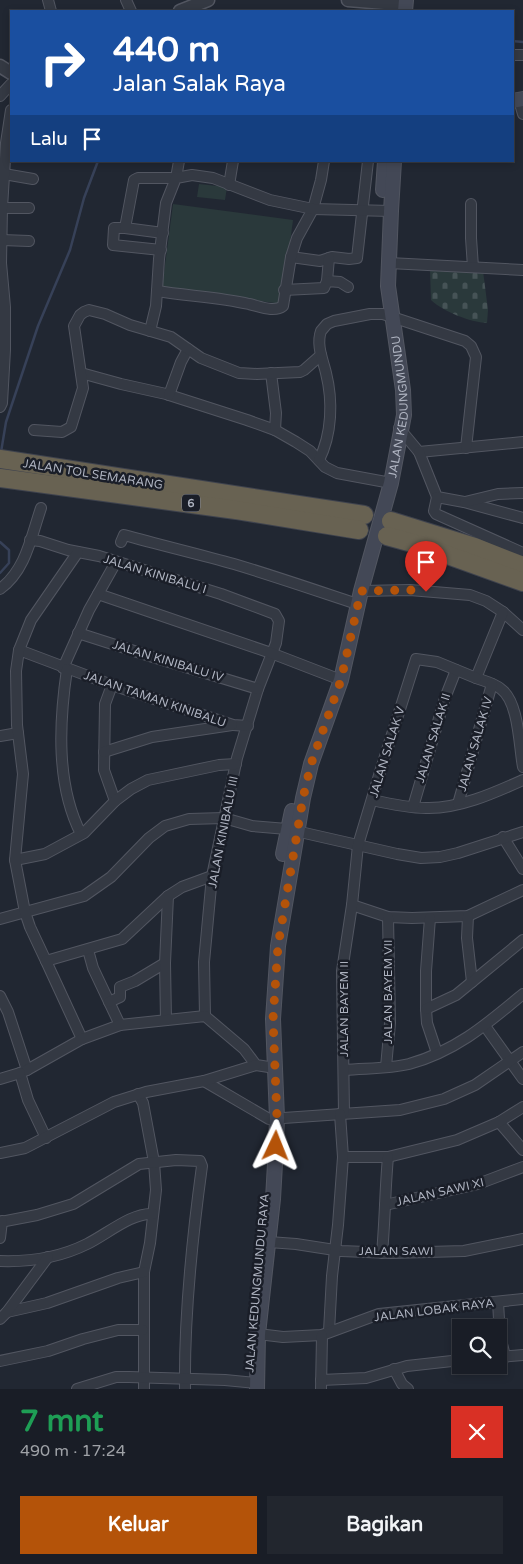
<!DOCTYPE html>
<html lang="id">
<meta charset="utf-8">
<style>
body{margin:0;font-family:"Varela Round",sans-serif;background:#22262e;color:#f1f3f6;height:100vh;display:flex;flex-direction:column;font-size:19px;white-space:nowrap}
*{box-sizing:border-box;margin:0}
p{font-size:16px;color:#9fa2a7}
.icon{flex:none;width:28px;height:28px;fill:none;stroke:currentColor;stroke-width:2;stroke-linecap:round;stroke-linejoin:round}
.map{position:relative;height:1389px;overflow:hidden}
.panel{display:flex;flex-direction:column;background:#191d26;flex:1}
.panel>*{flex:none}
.guide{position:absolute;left:10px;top:10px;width:504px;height:152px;border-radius:0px;box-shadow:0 2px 8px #0003,0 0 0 1px #373b43;background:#1a4fa0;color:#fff;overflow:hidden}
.controls{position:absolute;left:452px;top:1319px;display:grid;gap:10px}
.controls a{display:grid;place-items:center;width:55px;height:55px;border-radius:0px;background:#191d26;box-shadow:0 2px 8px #0003,0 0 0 1px #373b43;font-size:25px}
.pin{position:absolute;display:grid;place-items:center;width:42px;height:42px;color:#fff;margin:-51px -21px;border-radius:50% 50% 50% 0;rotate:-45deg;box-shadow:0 0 5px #0007}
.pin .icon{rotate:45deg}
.me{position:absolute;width:55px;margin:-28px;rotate:2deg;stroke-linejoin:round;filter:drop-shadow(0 0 4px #0008)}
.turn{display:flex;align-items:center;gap:18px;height:105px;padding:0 20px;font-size:22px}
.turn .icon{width:65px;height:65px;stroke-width:2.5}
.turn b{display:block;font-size:35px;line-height:42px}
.then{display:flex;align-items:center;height:48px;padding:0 20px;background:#0003;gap:10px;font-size:19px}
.round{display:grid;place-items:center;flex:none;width:52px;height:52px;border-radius:0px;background:#22262e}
.head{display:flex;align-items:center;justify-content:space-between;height:85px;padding:0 20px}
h1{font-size:30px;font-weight:700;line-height:38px;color:#1e9e55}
.action{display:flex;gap:10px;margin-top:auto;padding:10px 20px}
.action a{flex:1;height:58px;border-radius:0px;background:#b45309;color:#fff;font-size:20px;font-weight:700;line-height:58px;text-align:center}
.action a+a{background:#22262e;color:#f1f3f6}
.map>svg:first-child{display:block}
.green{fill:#2a393b}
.cemetery{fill:url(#cemetery-stones)}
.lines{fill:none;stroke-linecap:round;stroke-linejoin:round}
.stream{stroke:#374158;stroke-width:2.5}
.minor-casing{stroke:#525661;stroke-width:12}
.tertiary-casing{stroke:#525661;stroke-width:15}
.secondary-casing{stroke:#525661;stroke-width:16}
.motorway-casing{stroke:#3f434e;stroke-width:20}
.minor{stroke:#343943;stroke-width:10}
.tertiary{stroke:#343943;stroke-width:12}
.secondary{stroke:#434856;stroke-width:14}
.motorway{stroke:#686252;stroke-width:18}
.route{stroke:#b45309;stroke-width:9;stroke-dasharray:0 16.2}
.labels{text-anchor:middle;stroke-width:5;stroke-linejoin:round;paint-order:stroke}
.shield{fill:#1a1e28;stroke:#828692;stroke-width:1}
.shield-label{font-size:11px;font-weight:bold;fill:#aeb3c0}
.street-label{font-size:12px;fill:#aeb3c0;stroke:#1a1e28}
</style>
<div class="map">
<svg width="523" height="1389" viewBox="0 0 523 1389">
<defs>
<pattern id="cemetery-stones" width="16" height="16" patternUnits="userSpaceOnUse" patternTransform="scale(1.25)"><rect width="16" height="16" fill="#2a393b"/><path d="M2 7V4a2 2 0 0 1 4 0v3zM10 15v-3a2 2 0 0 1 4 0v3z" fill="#465356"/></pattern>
</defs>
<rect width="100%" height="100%" fill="#212732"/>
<!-- green -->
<g class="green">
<path d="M199,184L227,187L225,200L197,197Z"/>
<path d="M173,204L293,220L282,304L162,288Z"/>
</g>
<!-- cemetery -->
<path class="cemetery" d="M430,269L483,271L488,310L487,323C470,322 444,312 431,300Z"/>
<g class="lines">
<!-- stream -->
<g class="stream">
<path d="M512,41L523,42"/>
<path d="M1,452L6,422L38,326L70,250L84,198L98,161"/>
<path d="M0,542L9,550V563L0,573"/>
</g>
<defs>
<g id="minor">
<path d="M48,0L51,11"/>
<path d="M126,0L131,11"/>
<path d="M512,55H523"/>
<path d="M0,96L11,84"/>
<path d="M519,100L523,114"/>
<path d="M4,174L33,179"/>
<path d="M229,185L233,161"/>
<path d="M471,204V238L473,267"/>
<path d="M2,208H29"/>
<path d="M125,228H114L113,245L161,250"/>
<path d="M163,233L125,228L134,180L138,178H176L179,161"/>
<path d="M2,240L29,241"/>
<path d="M291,257L320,261L332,257L349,259L357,258L368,161"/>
<path d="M389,263L523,270"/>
<path d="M327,281L329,258"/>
<path d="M284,290L324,288L327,281L340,282L348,287"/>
<path d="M157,291C188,296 219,297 249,304C259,306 274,313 283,306L291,257L297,238L313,209L321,180L324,161"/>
<path d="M150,331L156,306L159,259L166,203L176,178L192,175L213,178L270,200L313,209L391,211"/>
<path d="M81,373L121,384L166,394L247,420L275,430L296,442L310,451L325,467L337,473L391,483"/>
<path d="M271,373L276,413L275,430"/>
<path d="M169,395L181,362L188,349"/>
<path d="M0,407L2,403L5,350V307L1,263L2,208L6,143L11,110"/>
<path d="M399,428L419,452L523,442"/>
<path d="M34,430L62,432L71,427L83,388L74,326L80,315L84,312L89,310L105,314L130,325L171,337L201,358L239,373L257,374L300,372L304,370L321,355"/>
<path d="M419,452L437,497L464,502L523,518"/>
<path d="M319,460C332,434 333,401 326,373C323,360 316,345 321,331L327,324L334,321L370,314H383L465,341L471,346L476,357L466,448"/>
<path d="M437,497L434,511L436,514L523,553"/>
<path d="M465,502L498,494L523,493"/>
<path d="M30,540L40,541L68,550L99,556L221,594L275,614L279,621L276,643L258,689L237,758L212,876L204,962L205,1016"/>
<path d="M121,542L124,535C160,545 198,554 234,564C274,576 312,589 351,602"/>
<path d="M0,589C26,570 31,537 41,508"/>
<path d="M361,591L410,590L470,595L486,601L503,612L523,630"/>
<path d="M98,594L271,653L341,680"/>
<path d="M503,612L476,678C484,681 494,683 501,689C519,702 519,746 523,767"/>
<path d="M78,633L156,658L258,689"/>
<path d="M19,650L112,685L233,725L248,726"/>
<path d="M63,668L89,610L116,562"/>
<path d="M67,669C59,723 56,785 81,834"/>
<path d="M112,685L105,704L104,770L115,801"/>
<path d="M0,736L18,733"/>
<path d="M104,752L152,737L232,725"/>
<path d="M372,800C390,804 408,808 426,808C459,809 494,793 523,780"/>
<path d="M458,804L492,684"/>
<path d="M413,807L445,698L456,670"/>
<path d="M503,837L523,869"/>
<path d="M15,860L45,854L84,833L115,801L131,789L148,780L219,765L236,764"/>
<path d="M352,905L388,917L412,918L468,916L523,890"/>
<path d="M468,916L467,938L472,982"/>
<path d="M430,918L426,971V1009L427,1023L437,1053"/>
<path d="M0,919L84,896L111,877L149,838L165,826L189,819L224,818L252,826L287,829L397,854L421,858L440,857L458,853L523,832"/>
<path d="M88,950L93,968L120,1025"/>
<path d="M46,961L30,927L25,912L15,860L23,774L17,725L16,671L19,650L31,620L78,552"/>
<path d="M0,996L8,1012L27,1070L20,1073L28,1100L46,1138"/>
<path d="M109,1002L120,997V987L135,981L165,963"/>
<path d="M426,1009L456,995L523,940"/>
<path d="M166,1020L165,963L168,896"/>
<path d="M485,1026L523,1079"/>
<path d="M82,1039L46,961L122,939L168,896L182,887L212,876"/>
<path d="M386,1067L390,1023L388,917"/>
<path d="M27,1070L82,1039L120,1025L205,1016L244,1049L256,1065L275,1068"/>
<path d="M344,1070C365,1068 388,1069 409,1064C456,1051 487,1024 523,994"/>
<path d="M0,1079L20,1073"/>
<path d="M204,1081L269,1119L400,1110L444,1099L475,1085L523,1052"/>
<path d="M138,1094L143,1103L154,1162L156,1190L150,1243L144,1272V1389"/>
<path d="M344,1113L342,971L352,905L358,845L380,772L416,659L437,662L476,678"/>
<path d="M499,1122L523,1150"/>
<path d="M0,1153L25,1148L114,1102L146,1092L204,1081L256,1065"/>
<path d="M343,1157H388L457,1140L499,1122L523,1107"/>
<path d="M385,1205L478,1184L523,1167"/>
<path d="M0,1222L37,1215L73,1204L139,1164L176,1160L200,1161L202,1166C192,1239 184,1315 185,1389"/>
<path d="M0,1238L2,1221"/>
<path d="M269,1242L296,1244L341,1251L391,1253L464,1251L523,1239"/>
<path d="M382,1253C385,1221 385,1189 388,1157"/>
<path d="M0,1261C29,1262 61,1257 87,1244C106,1235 132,1212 153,1214"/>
<path d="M498,1302L500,1336L505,1356"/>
<path d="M7,1312L47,1303L118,1278L144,1272"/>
<path d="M0,1319L7,1312L48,1257"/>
<path d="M329,1331L332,1276L338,1225L343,1157L340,1114"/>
<path d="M258,1334L283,1337L322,1335L379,1314L523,1299"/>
<path d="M500,1357L523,1355"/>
<path d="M0,1361L48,1351L83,1339L118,1330H143"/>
<path d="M394,1369L402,1384L408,1389"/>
<path d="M321,1380L366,1378L407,1366L461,1360"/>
<path d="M77,1389L116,1377H129L225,1380L257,1383"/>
<path d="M321,1389L322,1335"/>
</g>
<g id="tertiary">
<path d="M348,0L397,4"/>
<path d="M180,11L208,0"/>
<path d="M0,66L11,73"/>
</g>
<g id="secondary">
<path d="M405,11L406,0"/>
<path d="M512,101L523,99"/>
<path d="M383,190L385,161"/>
<path d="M283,854L292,811"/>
<path id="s1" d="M257,1389L258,1334L273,1199L276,1146L277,1118L273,1019L278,946L303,798L311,764L341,680L361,591L391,483L404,415L403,390L388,286L391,211L394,161"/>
</g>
<g id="motorway">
<path d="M0,459L364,515"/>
<path d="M0,478L236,510L359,530"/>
<path d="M391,521L475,547L523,566"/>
<path d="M387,536L420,545L523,582"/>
</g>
</defs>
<!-- minor casing -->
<use href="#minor" class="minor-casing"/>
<!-- tertiary casing -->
<use href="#tertiary" class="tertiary-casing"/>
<!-- secondary casing -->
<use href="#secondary" class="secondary-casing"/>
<!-- motorway casing -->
<use href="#motorway" class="motorway-casing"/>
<!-- minor -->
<use href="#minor" class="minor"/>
<!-- tertiary -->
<use href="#tertiary" class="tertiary"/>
<!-- secondary -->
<use href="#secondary" class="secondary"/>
<!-- motorway -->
<use href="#motorway" class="motorway"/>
</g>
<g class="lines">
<!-- route -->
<path class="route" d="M276,1146L277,1118L273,1019L278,946L303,798L311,764L341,680L361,591L410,590L426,592"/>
</g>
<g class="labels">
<!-- shield labels -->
<rect class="shield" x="182" y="494.5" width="18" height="17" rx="4"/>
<g class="shield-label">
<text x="191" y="507">6</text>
</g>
<!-- street labels -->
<g class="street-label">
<text dy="4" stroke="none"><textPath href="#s1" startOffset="999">JALAN KEDUNGMUNDU</textPath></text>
<text transform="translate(93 474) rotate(9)" y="4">JALAN TOL SEMARANG</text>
<text transform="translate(155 574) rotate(17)" y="4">JALAN KINIBALU I</text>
<text transform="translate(168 661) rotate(17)" y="4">JALAN KINIBALU IV</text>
<text transform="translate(155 699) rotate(19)" y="4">JALAN TAMAN KINIBALU</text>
<text transform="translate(433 738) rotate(-73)" y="4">JALAN SALAK II</text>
<text transform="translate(475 744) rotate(-74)" y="4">JALAN SALAK IV</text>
<text transform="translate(387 752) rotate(-73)" y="4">JALAN SALAK V</text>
<text transform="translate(223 832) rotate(-79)" y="4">JALAN KINIBALU III</text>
<text transform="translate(388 992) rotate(-90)" y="4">JALAN BAYEM VII</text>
<text transform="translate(344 1009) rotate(-90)" y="4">JALAN BAYEM II</text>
<text transform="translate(440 1192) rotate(-13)" y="4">JALAN SAWI XI</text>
<text x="396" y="1255">JALAN SAWI</text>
<text transform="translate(257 1283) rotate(-85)" y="4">JALAN KEDUNGMUNDU RAYA</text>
<text transform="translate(434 1310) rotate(-7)" y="4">JALAN LOBAK RAYA</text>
</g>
</g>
</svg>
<div class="controls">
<a><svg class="icon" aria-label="search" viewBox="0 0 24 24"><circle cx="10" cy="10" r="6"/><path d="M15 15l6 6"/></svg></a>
</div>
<div class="pin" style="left:426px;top:592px;background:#d93025"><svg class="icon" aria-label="arrive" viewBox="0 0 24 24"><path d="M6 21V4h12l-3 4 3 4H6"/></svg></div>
<svg class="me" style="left:276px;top:1146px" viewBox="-20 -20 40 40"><path d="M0-17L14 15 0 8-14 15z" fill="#b45309" stroke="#fff" stroke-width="4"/></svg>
<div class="guide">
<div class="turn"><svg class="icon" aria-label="right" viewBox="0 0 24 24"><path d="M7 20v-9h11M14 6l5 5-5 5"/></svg><div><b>440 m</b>Jalan Salak Raya</div></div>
<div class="then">Lalu<svg class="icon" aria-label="arrive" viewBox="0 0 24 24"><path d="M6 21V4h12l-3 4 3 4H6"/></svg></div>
</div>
</div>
<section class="panel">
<div class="head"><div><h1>7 mnt</h1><p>490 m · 17:24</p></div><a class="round" style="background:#d93025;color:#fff"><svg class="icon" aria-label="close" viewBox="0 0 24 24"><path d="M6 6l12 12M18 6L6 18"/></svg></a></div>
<div class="action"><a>Keluar</a><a>Bagikan</a></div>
</section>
